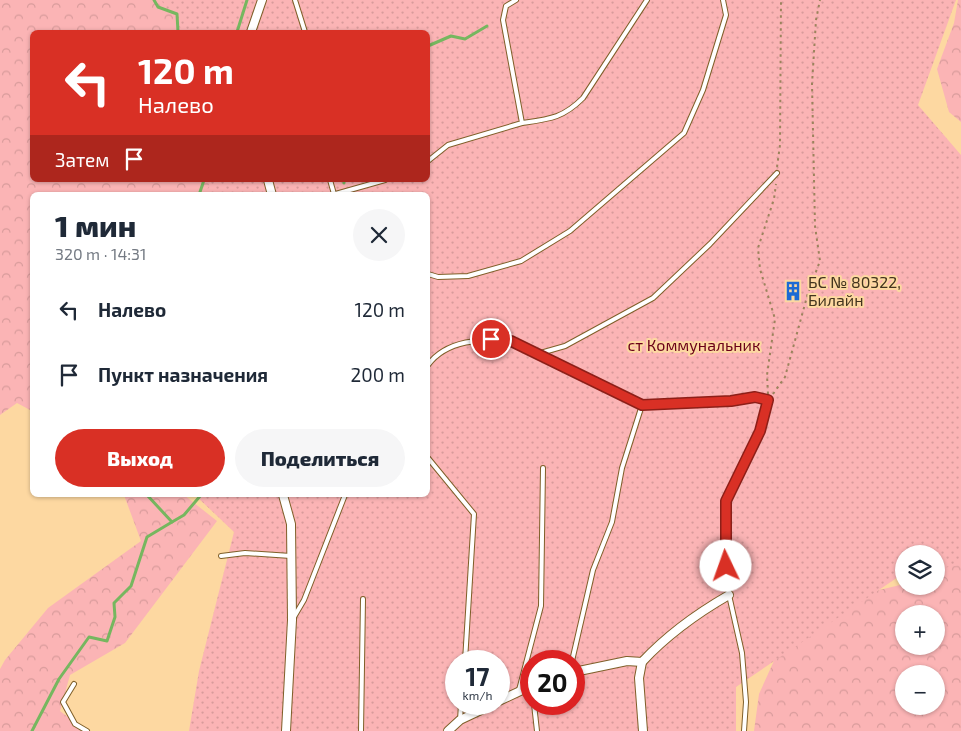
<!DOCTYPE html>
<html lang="ru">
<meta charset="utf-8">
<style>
body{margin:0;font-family:"Exo 2",sans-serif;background:#f6f6f7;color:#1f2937;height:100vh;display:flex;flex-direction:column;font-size:19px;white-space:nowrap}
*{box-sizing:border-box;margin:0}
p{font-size:16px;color:#747a83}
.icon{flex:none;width:28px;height:28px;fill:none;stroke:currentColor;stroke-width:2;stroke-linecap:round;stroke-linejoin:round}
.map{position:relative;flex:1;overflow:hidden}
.drawer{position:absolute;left:30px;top:192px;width:400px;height:305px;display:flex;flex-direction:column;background:#fff;border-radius:8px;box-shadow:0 1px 4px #0004}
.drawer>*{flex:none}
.banner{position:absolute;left:30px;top:30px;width:400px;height:152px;border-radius:8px;box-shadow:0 1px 4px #0004;background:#d93025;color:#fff;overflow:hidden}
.fabs{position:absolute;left:895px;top:545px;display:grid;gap:10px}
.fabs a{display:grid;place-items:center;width:50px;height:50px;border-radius:50%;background:#fff;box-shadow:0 1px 4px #0004;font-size:25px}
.speed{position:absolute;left:445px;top:650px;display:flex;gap:10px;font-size:25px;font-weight:700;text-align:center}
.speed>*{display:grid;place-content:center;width:65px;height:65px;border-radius:50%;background:#fff;box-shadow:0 1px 4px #0004;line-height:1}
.speed small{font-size:12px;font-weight:400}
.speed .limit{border:8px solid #d22;background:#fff;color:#111}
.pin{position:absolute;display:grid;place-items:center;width:42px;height:42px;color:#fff;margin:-21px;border:2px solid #fff;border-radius:50%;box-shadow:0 1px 5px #0007}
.me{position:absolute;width:55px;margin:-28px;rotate:357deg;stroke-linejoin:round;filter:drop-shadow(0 0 4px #0008)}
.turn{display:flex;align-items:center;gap:18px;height:105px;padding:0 25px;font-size:22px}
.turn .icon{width:65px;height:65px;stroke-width:2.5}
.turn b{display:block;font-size:35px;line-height:42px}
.then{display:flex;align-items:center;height:48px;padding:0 25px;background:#0003;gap:10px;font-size:19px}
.round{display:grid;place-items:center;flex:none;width:52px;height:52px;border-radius:26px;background:#f6f6f7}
.summary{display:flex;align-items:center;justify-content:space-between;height:85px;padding:0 25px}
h1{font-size:30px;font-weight:800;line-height:38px}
.primary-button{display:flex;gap:10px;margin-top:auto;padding:10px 25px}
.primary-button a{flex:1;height:58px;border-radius:30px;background:#d93025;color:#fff;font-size:20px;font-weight:800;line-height:58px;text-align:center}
.primary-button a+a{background:#f6f6f7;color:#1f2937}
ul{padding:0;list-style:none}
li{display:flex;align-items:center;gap:15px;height:65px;padding:0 25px}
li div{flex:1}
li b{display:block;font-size:19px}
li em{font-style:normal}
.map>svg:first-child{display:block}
.forest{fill:url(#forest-crowns);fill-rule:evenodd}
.garden{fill:url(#garden-dots);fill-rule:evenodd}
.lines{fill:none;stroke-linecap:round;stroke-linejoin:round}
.stream{stroke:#76b75f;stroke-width:3}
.service-casing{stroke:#7f5f29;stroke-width:6}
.minor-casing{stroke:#7f5f29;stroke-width:10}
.path{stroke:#9c835d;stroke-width:2;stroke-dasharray:2.5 4;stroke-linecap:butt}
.service{stroke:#fff;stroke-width:4}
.minor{stroke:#fff;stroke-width:8}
.route-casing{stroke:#8d1f18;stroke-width:12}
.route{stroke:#d93025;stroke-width:9}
.labels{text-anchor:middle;stroke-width:4;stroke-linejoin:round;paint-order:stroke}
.poi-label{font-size:16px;fill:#43341e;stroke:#fdd8a1;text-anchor:start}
.park-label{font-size:16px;fill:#6a0019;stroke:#fdd8a1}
</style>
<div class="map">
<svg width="961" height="731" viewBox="0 0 961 731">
<defs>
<pattern id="forest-crowns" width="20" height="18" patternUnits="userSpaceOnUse" patternTransform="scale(1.25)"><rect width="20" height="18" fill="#fbb4b5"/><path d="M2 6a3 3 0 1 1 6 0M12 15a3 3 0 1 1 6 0" fill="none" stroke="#d89b9b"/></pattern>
<pattern id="garden-dots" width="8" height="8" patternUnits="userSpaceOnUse" patternTransform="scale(1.25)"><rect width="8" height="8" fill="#fbb4b5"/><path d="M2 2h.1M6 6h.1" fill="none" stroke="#d89b9b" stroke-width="1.8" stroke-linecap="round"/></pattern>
</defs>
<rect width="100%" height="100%" fill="#fdd8a1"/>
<!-- forest -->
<g class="forest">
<path d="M0,0H190L211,32H32V180H212L209,195H32V411L17,403L0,415Z"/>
<path d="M958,0H961V122L949,112L937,69L954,23Z"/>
<path d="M124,495H184L217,521L125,643L70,675L60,711L86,731H0V669L5,660L48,608L141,541Z"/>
<path d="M961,523V731H754L759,694L797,610L904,584V586H936V554ZM904,614H936V646H904ZM904,674H936V706H904Z"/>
</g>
<!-- garden -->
<path class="garden" d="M161,0H956L918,105L961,155V565L936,569V554H904V573L736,687V731H189L199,671L234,532L195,495H428V195H206L210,180H428V32H184ZM456,661H499V704H456ZM531,661H574V704H531Z"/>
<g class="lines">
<!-- stream -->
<g class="stream">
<path d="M154,0L158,7L177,14L178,32"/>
<path d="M237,32L247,0"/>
<path d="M428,46L451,36L465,39L487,26"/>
<path d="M344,183V180"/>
<path d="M199,195L204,180"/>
<path d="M172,522L184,515L201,495"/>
<path d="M32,731L59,679L89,637L107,641L115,617L114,603L131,586L147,537L172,522L147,495"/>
</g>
<defs>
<g id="service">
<path d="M295,0L305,32"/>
<path d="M522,123C550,119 563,118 583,98L647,0"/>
<path d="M428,161L448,145L522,123L503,20L506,6L516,0"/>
<path d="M330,180L334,194"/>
<path d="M332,195L385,180"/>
<path d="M428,274L438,277L468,276L521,261L570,231L684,133L703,90L726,15L723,0"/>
<path d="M537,354L565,346L653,298L710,244L777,173"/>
<path d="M428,365C446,340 483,338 511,341L642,405L731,401L755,397L768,400L760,431L726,501L725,552L729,595L742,653L746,702L744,731"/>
<path d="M428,458L474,514L465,661"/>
<path d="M221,556L245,553L291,556"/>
<path d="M294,617L304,600L345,495"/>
<path d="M572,661L593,570L612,522L622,468L642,405"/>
<path d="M74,684L63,702L75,724L87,731"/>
<path d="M519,690L541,606L543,468"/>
<path d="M534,704L537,731"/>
<path d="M460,720L461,704"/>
<path d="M361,731L363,599"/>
</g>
<g id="minor">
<path d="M251,32L262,0"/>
<path d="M268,180L272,195"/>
<path d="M283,495L291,524L292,620L286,731"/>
<path d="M642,662L639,678L643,731"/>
<path d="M574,672L627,661L642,662C668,634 696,614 729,595"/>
<path d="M499,701L531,686"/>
<path d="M448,731L460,720L494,704"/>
</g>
</defs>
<!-- service casing -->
<use href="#service" class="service-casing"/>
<!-- minor casing -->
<use href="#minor" class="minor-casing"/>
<!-- path -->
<g class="path">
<path d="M777,167L780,145L781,0"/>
<path d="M768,394L767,375L775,319L760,269L758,248L774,199L776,184"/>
<path d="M773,394L785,377L808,293L820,261L815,226L812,84L816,20L820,0"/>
</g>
<!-- service -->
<use href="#service" class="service"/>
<!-- minor -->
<use href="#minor" class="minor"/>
</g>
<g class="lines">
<defs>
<path id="route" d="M491,339L511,341L642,405L731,401L755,397L768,400L760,431L726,501V566"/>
</defs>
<!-- route casing -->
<use href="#route" class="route-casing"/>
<!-- route -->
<use href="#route" class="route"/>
</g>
<!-- icons -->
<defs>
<symbol id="building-bare" viewBox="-9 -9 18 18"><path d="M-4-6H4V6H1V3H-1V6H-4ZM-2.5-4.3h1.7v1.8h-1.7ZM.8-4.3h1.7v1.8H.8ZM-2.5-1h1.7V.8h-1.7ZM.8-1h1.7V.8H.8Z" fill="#1c6ad4" stroke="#fdd8a1" stroke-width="2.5" paint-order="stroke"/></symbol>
</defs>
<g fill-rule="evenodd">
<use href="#building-bare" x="779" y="277" width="28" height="28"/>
</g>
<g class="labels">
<!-- poi labels -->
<g class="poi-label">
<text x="808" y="288">БС № 80322,<tspan x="808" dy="18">Билайн</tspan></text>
</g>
<!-- park labels -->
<g class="park-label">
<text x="694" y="351">ст Коммунальник</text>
</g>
</g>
</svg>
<div class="fabs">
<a><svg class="icon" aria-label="layers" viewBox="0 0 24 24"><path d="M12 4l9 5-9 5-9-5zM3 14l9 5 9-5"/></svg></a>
<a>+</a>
<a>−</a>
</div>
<div class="speed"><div>17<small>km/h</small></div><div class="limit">20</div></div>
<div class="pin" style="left:491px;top:339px;background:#d93025"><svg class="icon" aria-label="arrive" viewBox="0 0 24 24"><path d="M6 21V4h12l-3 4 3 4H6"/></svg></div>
<svg class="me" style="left:726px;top:566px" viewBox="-20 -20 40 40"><circle r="19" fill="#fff"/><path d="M0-13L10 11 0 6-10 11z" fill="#d93025"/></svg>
<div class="banner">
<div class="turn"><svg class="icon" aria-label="left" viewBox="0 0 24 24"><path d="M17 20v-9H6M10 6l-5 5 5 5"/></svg><div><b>120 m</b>Налево</div></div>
<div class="then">Затем<svg class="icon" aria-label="arrive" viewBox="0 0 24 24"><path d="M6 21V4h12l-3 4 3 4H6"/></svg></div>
</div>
<section class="drawer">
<div class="summary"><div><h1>1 мин</h1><p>320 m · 14:31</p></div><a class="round"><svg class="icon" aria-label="close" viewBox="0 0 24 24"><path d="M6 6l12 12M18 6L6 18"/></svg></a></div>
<ul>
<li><svg class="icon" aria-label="left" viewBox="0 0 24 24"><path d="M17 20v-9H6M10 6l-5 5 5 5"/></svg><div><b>Налево</b></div><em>120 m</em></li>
<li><svg class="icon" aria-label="arrive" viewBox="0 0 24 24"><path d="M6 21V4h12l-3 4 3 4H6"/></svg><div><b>Пункт назначения</b></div><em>200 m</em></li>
</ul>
<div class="primary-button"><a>Выход</a><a>Поделиться</a></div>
</section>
</div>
